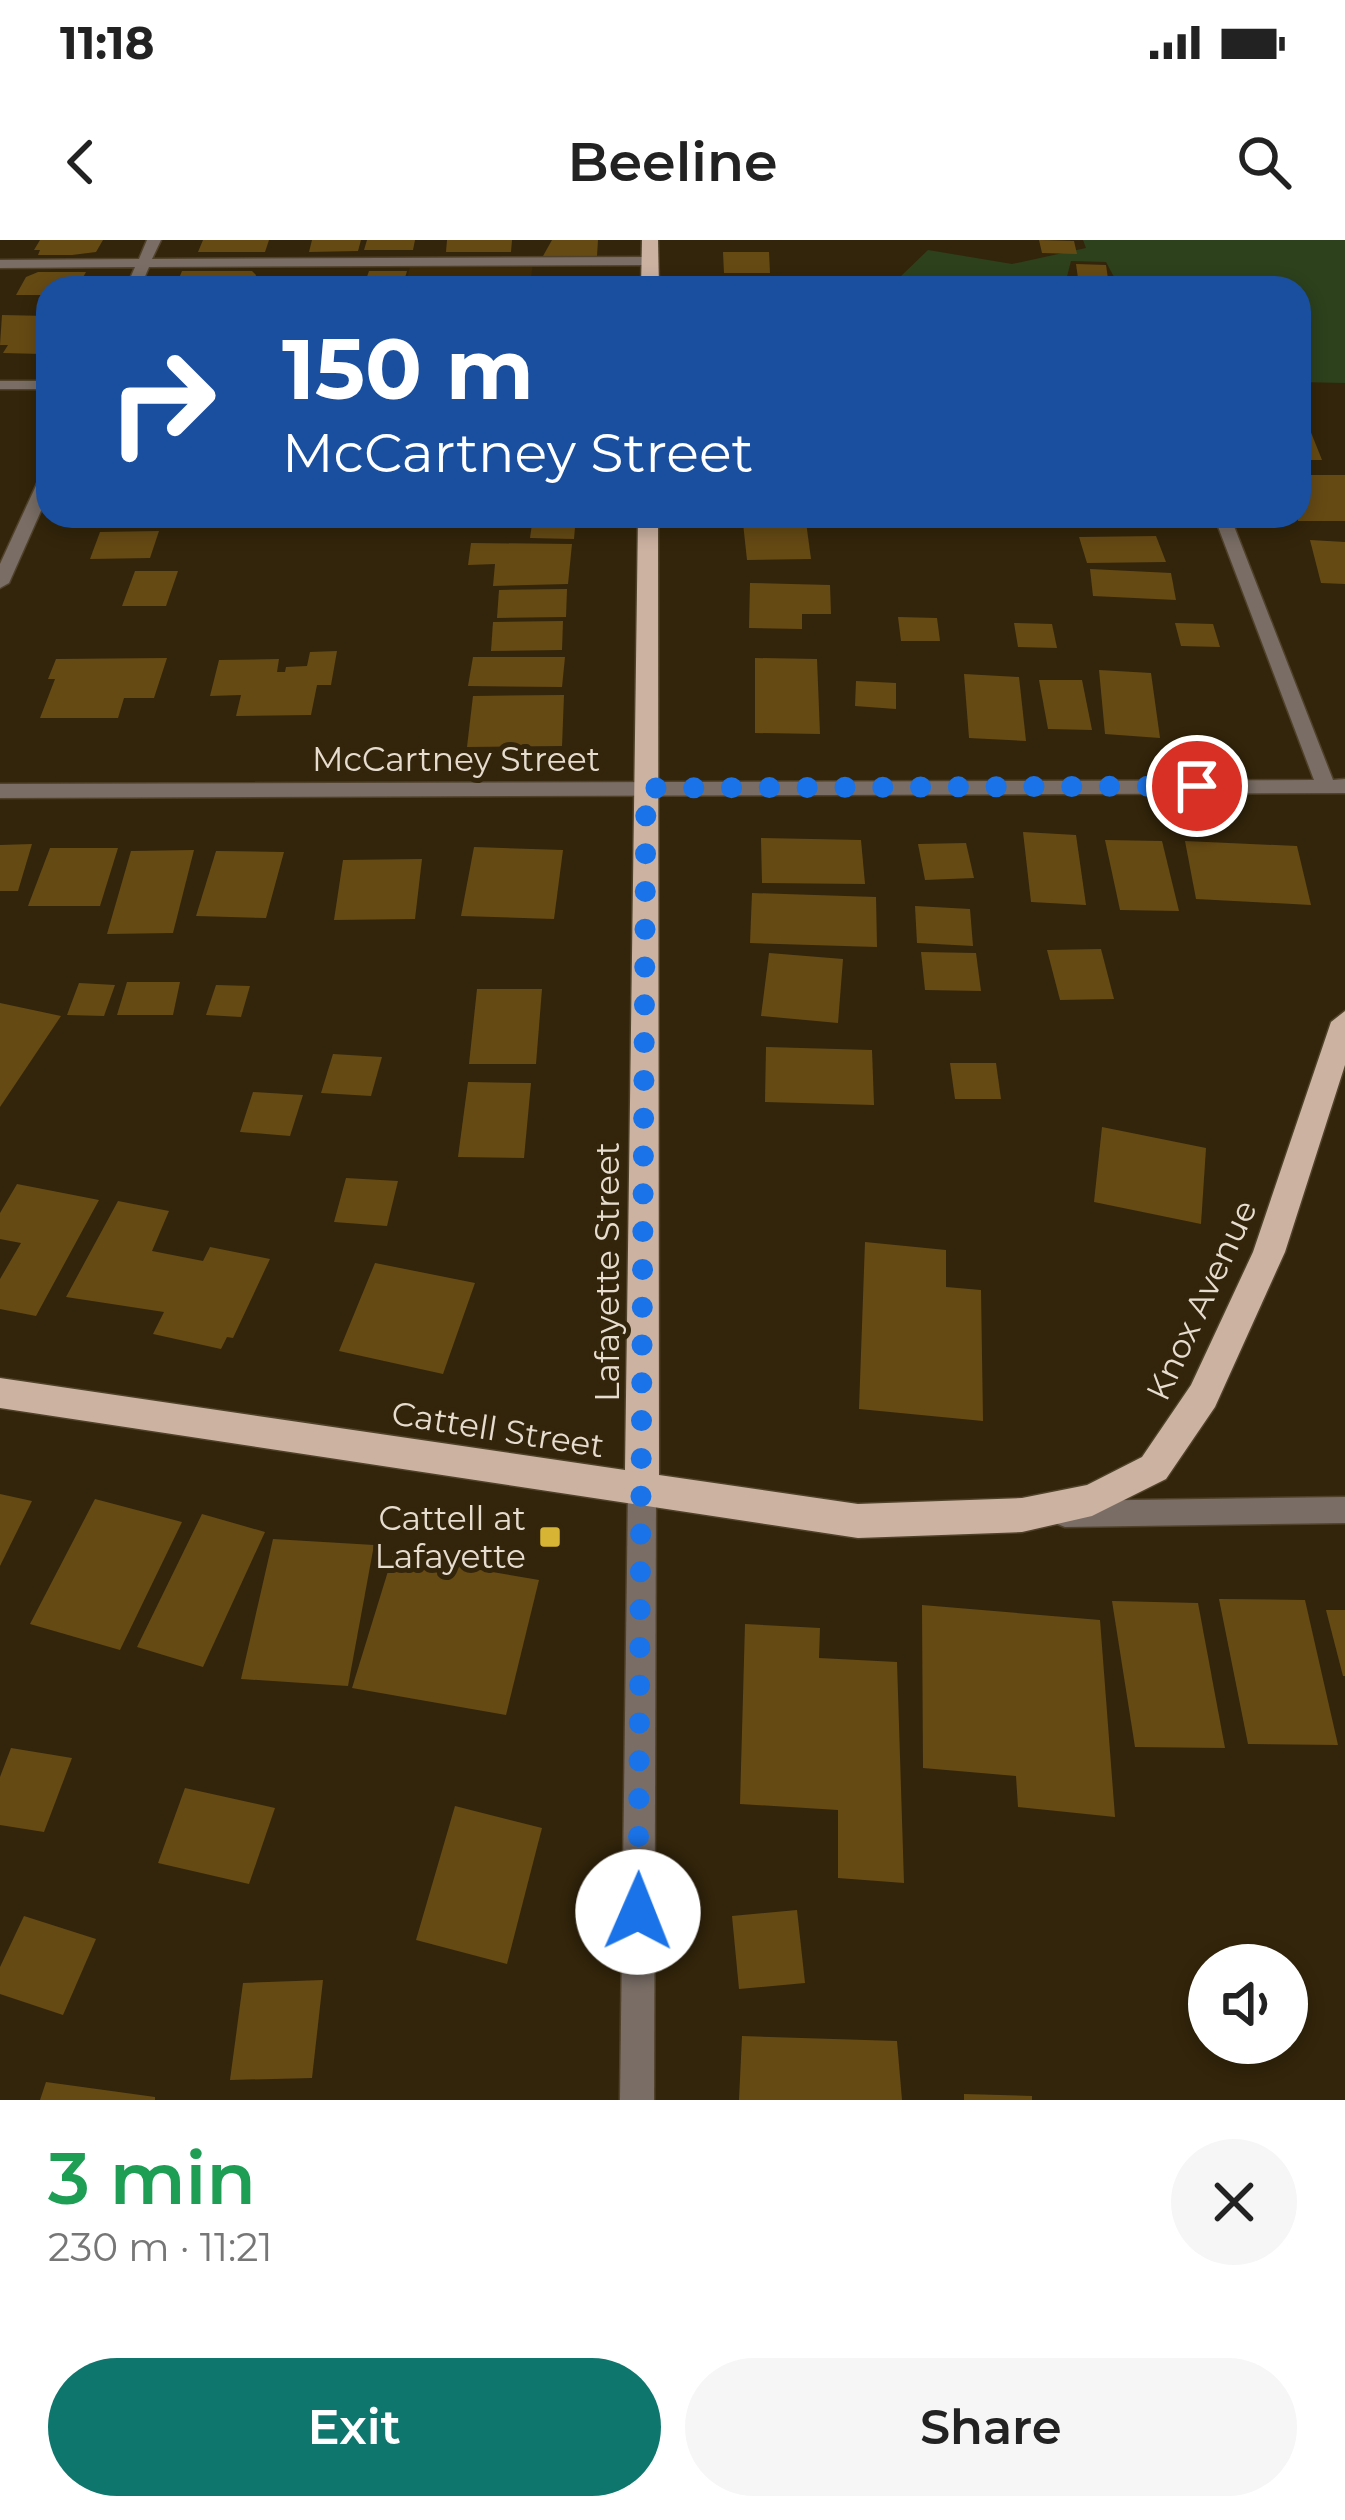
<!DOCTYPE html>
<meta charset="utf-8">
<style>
body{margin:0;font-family:Montserrat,sans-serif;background:#f6f6f6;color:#222;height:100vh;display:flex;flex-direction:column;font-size:45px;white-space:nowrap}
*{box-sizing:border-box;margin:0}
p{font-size:39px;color:#767676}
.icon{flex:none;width:66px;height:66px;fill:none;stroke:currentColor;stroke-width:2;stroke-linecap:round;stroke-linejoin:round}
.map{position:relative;height:1860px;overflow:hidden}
.sheet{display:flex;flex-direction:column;background:#fff;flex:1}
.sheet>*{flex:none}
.banner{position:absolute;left:36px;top:36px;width:1275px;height:252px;border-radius:36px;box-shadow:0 6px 18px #0003;background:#1a4fa0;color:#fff;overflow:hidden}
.controls{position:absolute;left:1188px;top:1704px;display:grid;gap:24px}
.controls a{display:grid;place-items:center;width:120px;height:120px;border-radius:50%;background:#fff;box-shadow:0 6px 18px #0003;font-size:60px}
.pin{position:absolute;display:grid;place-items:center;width:102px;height:102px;color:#fff;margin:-51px;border:6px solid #fff;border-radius:50%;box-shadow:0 3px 12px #0007}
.me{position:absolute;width:132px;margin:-66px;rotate:1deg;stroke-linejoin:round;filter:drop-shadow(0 0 9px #0008)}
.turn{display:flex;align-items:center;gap:42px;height:252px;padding:0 48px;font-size:54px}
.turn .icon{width:156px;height:156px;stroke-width:2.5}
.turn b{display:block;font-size:84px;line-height:102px}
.round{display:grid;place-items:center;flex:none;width:126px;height:126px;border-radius:63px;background:#f6f6f6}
.overview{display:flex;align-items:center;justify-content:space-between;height:204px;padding:0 48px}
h1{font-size:72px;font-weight:600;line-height:90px;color:#1e9e55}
.primary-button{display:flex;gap:24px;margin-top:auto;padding:24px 48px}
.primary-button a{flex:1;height:138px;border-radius:72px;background:#0f766e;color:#fff;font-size:48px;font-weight:600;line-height:138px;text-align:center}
.primary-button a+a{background:#f6f6f6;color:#222}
.status{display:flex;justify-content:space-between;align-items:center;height:84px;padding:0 60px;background:#fff;direction:ltr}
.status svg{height:33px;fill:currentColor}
header{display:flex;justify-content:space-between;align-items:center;height:156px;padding:0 48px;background:#fff;font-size:54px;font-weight:600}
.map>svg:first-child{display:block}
.built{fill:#3d2a08}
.green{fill:#2d411d}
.building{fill:#664a14}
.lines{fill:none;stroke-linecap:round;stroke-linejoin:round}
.minor-casing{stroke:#50422a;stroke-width:3}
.tertiary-casing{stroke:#50422a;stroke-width:3}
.primary-casing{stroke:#50422a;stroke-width:3}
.minor{fill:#796d65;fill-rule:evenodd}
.tertiary{fill:#796d65;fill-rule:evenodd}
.primary{fill:#ccb2a1;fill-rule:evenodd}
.route{stroke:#1a73e8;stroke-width:21;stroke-dasharray:0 37.8}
.poi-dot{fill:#d8b434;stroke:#33250b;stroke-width:4.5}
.labels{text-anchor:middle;stroke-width:10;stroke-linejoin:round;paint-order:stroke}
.street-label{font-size:33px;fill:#e7ddcf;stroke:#33250b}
.poi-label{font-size:33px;fill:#e7ddcf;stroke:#33250b;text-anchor:end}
</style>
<div class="status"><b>11:18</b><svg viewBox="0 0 49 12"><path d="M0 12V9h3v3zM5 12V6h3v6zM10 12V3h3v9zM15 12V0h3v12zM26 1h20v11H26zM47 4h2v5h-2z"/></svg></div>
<header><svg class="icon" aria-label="back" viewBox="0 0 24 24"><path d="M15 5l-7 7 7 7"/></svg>Beeline<svg class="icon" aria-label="search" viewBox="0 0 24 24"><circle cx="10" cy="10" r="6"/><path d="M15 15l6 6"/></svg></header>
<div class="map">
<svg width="1345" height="1860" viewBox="0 0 1345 1860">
<rect width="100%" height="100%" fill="#33250b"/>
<!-- built -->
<path class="built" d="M533,21L530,48H405L411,22Z"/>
<!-- green -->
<path class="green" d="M1083,0H1345V143L1299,142V48H1120L1106,22L1071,21L1064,48C1007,48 957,39 899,38L928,10L1012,24L1086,8Z"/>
<!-- building -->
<g class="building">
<path d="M40,0H103L96,12L72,15H38L40,10H34Z"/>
<path d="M203,0H269L265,12H198Z"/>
<path d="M312,0H361L358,11L309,12Z"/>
<path d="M367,0H415L413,10H364Z"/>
<path d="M447,0H512L511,12H446Z"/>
<path d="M552,0H598L597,16H543Z"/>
<path d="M1039,0L1074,1L1077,14L1042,13Z"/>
<path d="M723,12H769L770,33H724Z"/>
<path d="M1076,24L1106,25L1108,39L1078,38Z"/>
<path d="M182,31H252L256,35L252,48H175Z"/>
<path d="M369,31H407L402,48H363Z"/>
<path d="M38,32H86L77,48H48V55H16L26,37Z"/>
<path d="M2,75L48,76V106L42,114L3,113L8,105H0Z"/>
<path d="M1299,175H1304L1322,220H1299Z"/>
<path d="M1299,235H1345V281H1298Z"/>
<path d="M516,276H576L574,299L530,298L532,284L515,283Z"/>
<path d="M881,276H916L918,288H882Z"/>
<path d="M806,282L811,319L747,320L743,283Z"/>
<path d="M159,291L150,318L90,319L100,292Z"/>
<path d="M1156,296L1166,322L1087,323L1079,297Z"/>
<path d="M1310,300L1345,302V344L1321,343Z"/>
<path d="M471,303L572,304L568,344L493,346L495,324L468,325Z"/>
<path d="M1090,329L1171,333L1176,360L1093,356Z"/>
<path d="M135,331H178L166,366H122Z"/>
<path d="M750,343L830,345L831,374H802V389L749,388Z"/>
<path d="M567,349L566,377L497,378L499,350Z"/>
<path d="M898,377L937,378L940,401H901Z"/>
<path d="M563,381L562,410L491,411L493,382Z"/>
<path d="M1014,383L1052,384L1057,408L1018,407Z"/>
<path d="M1175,383L1213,384L1220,407L1181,406Z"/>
<path d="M337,411L331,445H317L311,475L236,476L241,455L210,456L219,420L279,419L277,432H285L286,427L307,426L310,412Z"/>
<path d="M473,417H565L562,447L468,446Z"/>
<path d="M167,418L154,458H124L118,478H40L55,439H48L56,419Z"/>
<path d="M755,418L817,419L820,494L755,493Z"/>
<path d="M1099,430L1151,433L1160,498L1105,494Z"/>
<path d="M964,434L1019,437L1026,501L969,498Z"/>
<path d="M1039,440H1082L1092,490L1048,489Z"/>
<path d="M856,441L896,443V469L855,466Z"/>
<path d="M564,455L562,506L467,507L473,456Z"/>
<path d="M1023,592L1076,595L1086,665L1031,662Z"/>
<path d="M761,598L861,600L865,644L762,643Z"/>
<path d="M1105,600L1162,601L1179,671L1120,670Z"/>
<path d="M1185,601L1297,606L1311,665L1196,659Z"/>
<path d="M966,603L974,638L925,640L918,604Z"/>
<path d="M32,604L18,651H0V605Z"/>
<path d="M474,607L563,610L554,679L461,676Z"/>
<path d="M50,608H118L100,666H28Z"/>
<path d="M194,610L173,693L107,694L131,611Z"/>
<path d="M216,611L284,612L266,678L196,676Z"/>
<path d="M422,619L415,679L334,680L343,620Z"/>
<path d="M752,653L876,657L877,707L750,703Z"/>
<path d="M915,666L970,669L973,706L917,703Z"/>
<path d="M1101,709L1114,759L1060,760L1047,710Z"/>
<path d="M921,712L976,713L981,751L925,750Z"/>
<path d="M769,713L843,719L838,783L761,776Z"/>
<path d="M127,742H180L173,775H117Z"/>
<path d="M79,743L115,745L104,776L67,775Z"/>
<path d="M216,745L250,746L241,777L206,775Z"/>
<path d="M477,749H542L536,824H469Z"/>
<path d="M0,763L61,776L0,867Z"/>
<path d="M766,807L872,810L874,865L765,862Z"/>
<path d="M333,814L382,817L371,856L321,853Z"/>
<path d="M950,823H996L1001,859H955Z"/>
<path d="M468,842L531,843L524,918L458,917Z"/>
<path d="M253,852L303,855L290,896L240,892Z"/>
<path d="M1102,887L1206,908L1201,984L1094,962Z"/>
<path d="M346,938L398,941L387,986L334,982Z"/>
<path d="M17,944L99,960L36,1076L0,1069V1039L21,1003L0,999V973Z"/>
<path d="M118,961L169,971L152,1011L203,1021L210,1007L270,1019L233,1098L227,1097L221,1109L153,1094L164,1072L66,1057Z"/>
<path d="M865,1002L946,1010V1047L981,1050L983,1181L859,1169Z"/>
<path d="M375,1023L475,1043L443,1134L339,1111Z"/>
<path d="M0,1254L32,1261L0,1326Z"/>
<path d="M95,1259L182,1282L120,1410L30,1384Z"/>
<path d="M202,1274L265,1292L203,1427L137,1407Z"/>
<path d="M273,1299L374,1305L348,1446L241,1439Z"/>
<path d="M393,1315L539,1340L506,1475L352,1448Z"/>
<path d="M1219,1359L1305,1360L1338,1505L1248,1504Z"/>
<path d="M1112,1361L1198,1363L1225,1508L1135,1507Z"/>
<path d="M922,1365L1100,1380L1115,1577L1018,1567L1016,1536L923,1528Z"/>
<path d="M1326,1370H1345V1436H1343Z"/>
<path d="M745,1384L820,1388L819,1418L897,1422L904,1643L838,1638V1570L740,1564Z"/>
<path d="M11,1508L72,1518L44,1592L0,1585V1537Z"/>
<path d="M185,1548L275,1568L249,1644L158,1623Z"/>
<path d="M455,1566L542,1588L507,1724L416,1700Z"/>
<path d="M797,1670L805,1743L739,1749L732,1676Z"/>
<path d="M24,1676L96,1699L63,1775L0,1754V1727Z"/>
<path d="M323,1740L312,1838L230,1840L243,1743Z"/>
<path d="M742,1796L897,1801L902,1860H739Z"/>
<path d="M46,1842L155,1857V1860H40Z"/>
<path d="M964,1854L1032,1856V1860H964Z"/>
</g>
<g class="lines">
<defs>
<g id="minor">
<path d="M147,0H161L152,19L650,17L657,21L650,25L149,27L140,48H126L135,27L0,28V20L139,19Z"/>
<rect x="0" y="141" width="48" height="8"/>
<path d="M48,232V255L9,343L0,348V324L40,237Z"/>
<path d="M1214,276H1230L1333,540L1345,539V553L0,558V544L1314,540Z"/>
<path d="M1345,1257V1283L1065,1287L1055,1283L1051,1274L1055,1265L1065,1261Z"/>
</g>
<path id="tertiary" d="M642,1238L652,1242L656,1251L654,1860H620L628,1251L632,1242Z"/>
<g id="primary">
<path d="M642,0H658L659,48H641Z"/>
<path d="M638,276H658L659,1235L858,1264L1022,1258L1087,1245L1142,1217L1191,1145L1253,1012L1331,782L1345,771V825L1285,1012L1215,1167L1166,1239L1092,1276L1022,1292L858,1298L0,1168V1138L625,1230Z"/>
</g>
</defs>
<!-- minor casing -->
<use href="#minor" class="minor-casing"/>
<!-- tertiary casing -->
<use href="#tertiary" class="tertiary-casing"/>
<!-- primary casing -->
<use href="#primary" class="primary-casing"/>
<!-- minor -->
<use href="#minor" class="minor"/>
<!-- tertiary -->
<use href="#tertiary" class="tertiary"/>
<!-- primary -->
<use href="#primary" class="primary"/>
</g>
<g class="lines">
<!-- route -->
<path class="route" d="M638,1672L646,548L1197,546"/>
</g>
<!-- markers -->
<rect class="poi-dot" x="538" y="1285" width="24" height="24" rx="6"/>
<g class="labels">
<!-- street labels -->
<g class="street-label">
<text x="456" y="531">McCartney Street</text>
<text transform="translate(607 1032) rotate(-90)" y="12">Lafayette Street</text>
<text transform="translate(1201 1060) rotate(-65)" y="12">Knox Avenue</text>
<text transform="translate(498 1189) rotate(9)" y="12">Cattell Street</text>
</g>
<!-- poi labels -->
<g class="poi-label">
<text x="526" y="1290">Cattell at<tspan x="526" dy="38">Lafayette</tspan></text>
</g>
</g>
</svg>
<div class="controls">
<a><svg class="icon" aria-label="sound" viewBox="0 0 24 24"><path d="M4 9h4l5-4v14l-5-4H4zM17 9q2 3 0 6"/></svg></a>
</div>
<div class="pin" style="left:1197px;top:546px;background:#d93025"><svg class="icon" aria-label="arrive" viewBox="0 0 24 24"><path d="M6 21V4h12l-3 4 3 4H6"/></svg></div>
<svg class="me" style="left:638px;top:1672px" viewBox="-20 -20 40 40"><circle r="19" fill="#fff"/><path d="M0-13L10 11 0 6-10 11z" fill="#1a73e8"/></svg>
<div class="banner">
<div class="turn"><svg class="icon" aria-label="right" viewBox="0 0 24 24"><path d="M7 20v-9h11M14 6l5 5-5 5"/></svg><div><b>150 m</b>McCartney Street</div></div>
</div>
</div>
<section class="sheet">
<div class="overview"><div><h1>3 min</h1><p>230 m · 11:21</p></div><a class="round"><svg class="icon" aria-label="close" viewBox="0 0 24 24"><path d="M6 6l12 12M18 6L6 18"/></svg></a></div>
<div class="primary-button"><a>Exit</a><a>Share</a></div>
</section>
